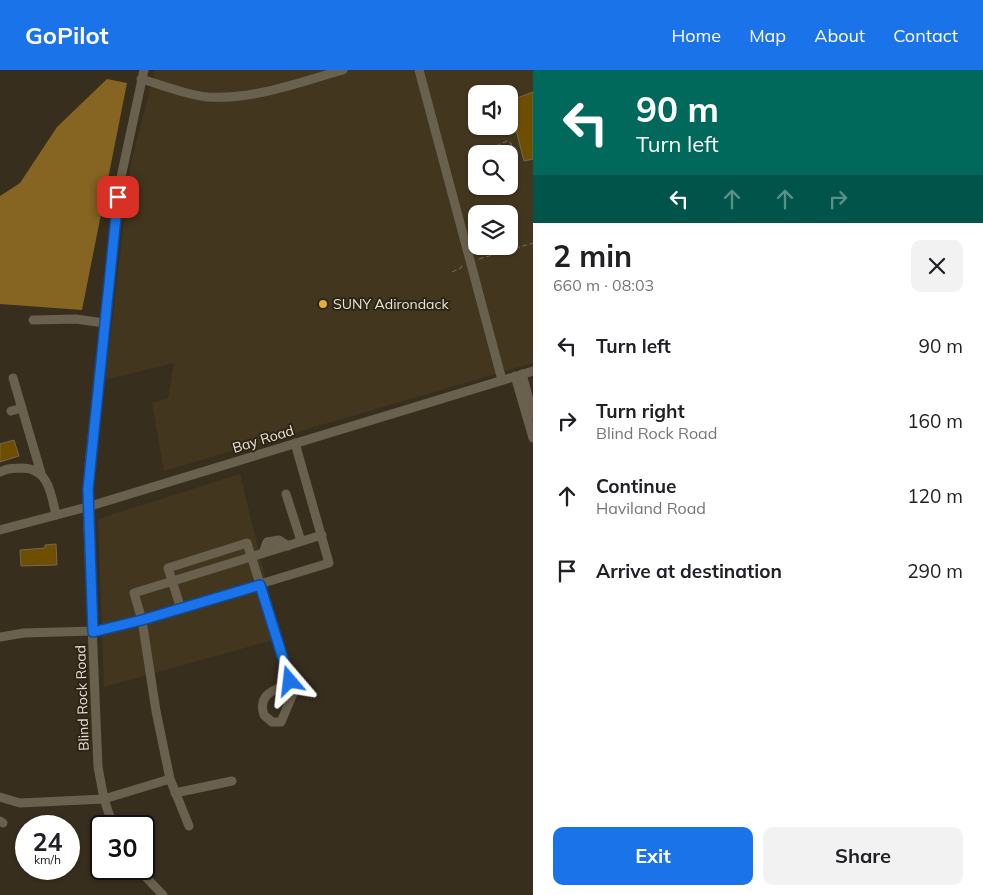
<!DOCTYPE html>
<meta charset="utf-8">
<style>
body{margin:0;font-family:Mulish,sans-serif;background:#f2f2f2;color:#202124;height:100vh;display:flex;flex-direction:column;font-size:19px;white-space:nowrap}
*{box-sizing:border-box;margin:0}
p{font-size:16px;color:#757577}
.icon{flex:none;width:28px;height:28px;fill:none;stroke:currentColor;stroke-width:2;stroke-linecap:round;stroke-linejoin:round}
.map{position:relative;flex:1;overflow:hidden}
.drawer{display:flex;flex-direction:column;background:#fff;width:450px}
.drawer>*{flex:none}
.top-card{background:#00695c;color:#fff;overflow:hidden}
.controls{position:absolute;left:468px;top:15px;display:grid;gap:10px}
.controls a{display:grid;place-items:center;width:50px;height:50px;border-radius:10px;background:#fff;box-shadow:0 1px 4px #0004;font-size:25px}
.speed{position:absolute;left:15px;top:745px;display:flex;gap:10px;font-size:25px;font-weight:700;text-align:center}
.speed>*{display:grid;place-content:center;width:65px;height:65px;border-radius:50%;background:#fff;box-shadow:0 1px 4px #0004;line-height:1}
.speed small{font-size:12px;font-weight:400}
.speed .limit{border:2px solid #111;border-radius:8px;background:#fff;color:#111}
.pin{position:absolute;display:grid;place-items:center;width:42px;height:42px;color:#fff;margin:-21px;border-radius:10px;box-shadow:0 2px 8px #0006}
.me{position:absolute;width:55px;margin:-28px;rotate:343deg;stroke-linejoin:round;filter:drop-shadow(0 0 4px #0008)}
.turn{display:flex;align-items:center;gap:18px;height:105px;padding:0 20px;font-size:22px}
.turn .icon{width:65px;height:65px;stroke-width:2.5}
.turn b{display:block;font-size:35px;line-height:42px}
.lanes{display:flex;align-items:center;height:48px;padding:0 20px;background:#0003;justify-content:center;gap:25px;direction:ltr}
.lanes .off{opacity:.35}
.round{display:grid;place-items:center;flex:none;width:52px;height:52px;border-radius:10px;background:#f2f2f2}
.head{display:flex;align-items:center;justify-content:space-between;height:85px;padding:0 20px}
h1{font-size:30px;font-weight:700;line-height:38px}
.action{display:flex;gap:10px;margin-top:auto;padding:10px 20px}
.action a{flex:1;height:58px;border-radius:10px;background:#1a73e8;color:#fff;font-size:20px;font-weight:700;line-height:58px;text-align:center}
.action a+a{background:#f2f2f2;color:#202124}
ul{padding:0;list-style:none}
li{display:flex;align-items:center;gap:15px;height:75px;padding:0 20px}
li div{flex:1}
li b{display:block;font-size:19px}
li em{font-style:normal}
header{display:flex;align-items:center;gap:30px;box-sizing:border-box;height:70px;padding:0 25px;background:#1a73e8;color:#fff}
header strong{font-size:24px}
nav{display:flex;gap:28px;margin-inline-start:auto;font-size:18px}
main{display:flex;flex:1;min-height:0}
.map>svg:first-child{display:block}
.built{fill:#43361f;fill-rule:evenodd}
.forest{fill:#866421}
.building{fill:#6e4e00;stroke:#736856}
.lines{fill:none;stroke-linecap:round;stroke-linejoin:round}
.path{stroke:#776e60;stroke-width:1;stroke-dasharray:5 2.5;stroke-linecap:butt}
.minor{stroke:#6a604e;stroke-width:9}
.route-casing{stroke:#114b97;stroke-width:12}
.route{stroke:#1a73e8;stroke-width:9}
.poi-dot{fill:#e5ad36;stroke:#2d2414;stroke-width:2}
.labels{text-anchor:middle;stroke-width:4;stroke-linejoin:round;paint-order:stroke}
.poi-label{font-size:14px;fill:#e7e1d7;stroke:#2d2414;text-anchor:start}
.street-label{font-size:14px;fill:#e7e1d7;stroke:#2d2414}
</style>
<header>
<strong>GoPilot</strong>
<nav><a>Home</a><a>Map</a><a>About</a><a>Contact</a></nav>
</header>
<main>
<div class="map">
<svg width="533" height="825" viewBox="0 0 533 825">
<rect width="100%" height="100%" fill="#382e1e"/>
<!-- built -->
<g class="built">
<path d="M155,0H533V293L164,401L152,333L168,328L174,293L105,310L131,93ZM476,24H509V56H476ZM476,84H509V116H476ZM476,144H509V176H476Z"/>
<path d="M240,404L280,568L104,617L98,449Z"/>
</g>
<!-- forest -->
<path class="forest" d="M107,9L127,13L82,240L0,234V126L20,113L57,57Z"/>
<!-- building -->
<g class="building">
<path d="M533,22V89L524,91L515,56L509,58V31Z"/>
<path d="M14,370L19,386L0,392V374Z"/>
<path d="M56,474L57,495L21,496L20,480L45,478V475Z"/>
</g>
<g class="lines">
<!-- path -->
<g class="path">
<path d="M496,76L507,71L511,73L513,91"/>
<path d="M479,189L533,173"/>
<path d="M452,202L461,198L462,195"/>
</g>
<!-- minor -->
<g class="minor">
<path d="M419,0L502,310"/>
<path d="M141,9C163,15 186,25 208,27C254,30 300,12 343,0"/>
<path d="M33,250L76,249L104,253"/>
<path d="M522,304L533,345"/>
<path d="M515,306L533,368"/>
<path d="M13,308L41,403"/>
<path d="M11,341L22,338"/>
<path d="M295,373L329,493L142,550L134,523L322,465"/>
<path d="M0,402C7,398 15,398 23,398C49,399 51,424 56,445"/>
<path d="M286,424L301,471"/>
<path d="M0,460L87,437L533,301"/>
<path d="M263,483L267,472L279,470L288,476"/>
<path d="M181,539L168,498L247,473L294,621L281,652H272L264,645C257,625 275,618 291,614"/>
<path d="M0,567L24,563L93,561L142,550L156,641L170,709L189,756"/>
<path d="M175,723L232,711"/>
<path d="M0,727L20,733L104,729L170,709"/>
<path d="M0,751L3,753"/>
<path d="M113,756L104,729L98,697L87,437L89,395L120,112L144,0"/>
<path d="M138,799L163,825"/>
</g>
</g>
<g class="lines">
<defs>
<path id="route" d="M118,127L88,419L93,562L142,550L260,515L290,611"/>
</defs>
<!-- route casing -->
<use href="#route" class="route-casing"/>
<!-- route -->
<use href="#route" class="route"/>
</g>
<!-- markers -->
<circle class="poi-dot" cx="323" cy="234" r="5"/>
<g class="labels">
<!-- poi labels -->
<g class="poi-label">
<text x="333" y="239">SUNY Adirondack</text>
</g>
<!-- street labels -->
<g class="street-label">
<text transform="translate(263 369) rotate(-17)" y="5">Bay Road</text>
<text transform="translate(82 628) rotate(-92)" y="5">Blind Rock Road</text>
</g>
</g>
</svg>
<div class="controls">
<a><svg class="icon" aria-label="sound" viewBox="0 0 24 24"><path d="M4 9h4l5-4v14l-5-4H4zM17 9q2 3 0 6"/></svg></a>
<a><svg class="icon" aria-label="search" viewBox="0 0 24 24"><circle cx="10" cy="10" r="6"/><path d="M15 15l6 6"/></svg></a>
<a><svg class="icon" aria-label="layers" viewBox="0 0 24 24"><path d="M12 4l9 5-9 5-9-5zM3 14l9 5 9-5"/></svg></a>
</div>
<div class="speed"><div>24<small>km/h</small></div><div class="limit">30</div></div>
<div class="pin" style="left:118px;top:127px;background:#d93025"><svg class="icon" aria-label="arrive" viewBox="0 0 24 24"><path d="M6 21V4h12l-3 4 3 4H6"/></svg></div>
<svg class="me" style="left:290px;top:611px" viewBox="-20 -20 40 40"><path d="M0-17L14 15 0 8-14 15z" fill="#1a73e8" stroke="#fff" stroke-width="4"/></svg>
</div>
<section class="drawer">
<div class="top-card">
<div class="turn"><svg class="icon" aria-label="left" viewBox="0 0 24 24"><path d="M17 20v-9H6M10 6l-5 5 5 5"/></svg><div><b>90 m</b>Turn left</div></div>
<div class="lanes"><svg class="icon" aria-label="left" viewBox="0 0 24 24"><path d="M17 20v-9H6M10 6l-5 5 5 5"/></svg><svg class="icon off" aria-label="ahead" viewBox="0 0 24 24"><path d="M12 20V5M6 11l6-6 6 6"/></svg><svg class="icon off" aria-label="ahead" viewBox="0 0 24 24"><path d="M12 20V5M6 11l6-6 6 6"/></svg><svg class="icon off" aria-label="right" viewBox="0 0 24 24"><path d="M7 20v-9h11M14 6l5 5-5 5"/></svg></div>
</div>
<div class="head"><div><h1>2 min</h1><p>660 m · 08:03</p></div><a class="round"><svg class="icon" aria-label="close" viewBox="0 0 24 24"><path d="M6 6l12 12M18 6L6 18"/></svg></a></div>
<ul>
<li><svg class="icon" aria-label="left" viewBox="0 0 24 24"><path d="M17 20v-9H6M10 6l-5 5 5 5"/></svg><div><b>Turn left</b></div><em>90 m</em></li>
<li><svg class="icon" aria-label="right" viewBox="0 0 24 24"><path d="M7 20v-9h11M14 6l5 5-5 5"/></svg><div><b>Turn right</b><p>Blind Rock Road</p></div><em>160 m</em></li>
<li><svg class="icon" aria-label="ahead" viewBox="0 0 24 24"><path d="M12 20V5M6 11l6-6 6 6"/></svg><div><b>Continue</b><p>Haviland Road</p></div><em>120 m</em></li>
<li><svg class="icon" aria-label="arrive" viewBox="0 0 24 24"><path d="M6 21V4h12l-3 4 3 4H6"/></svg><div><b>Arrive at destination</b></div><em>290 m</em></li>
</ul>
<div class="action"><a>Exit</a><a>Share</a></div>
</section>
</main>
